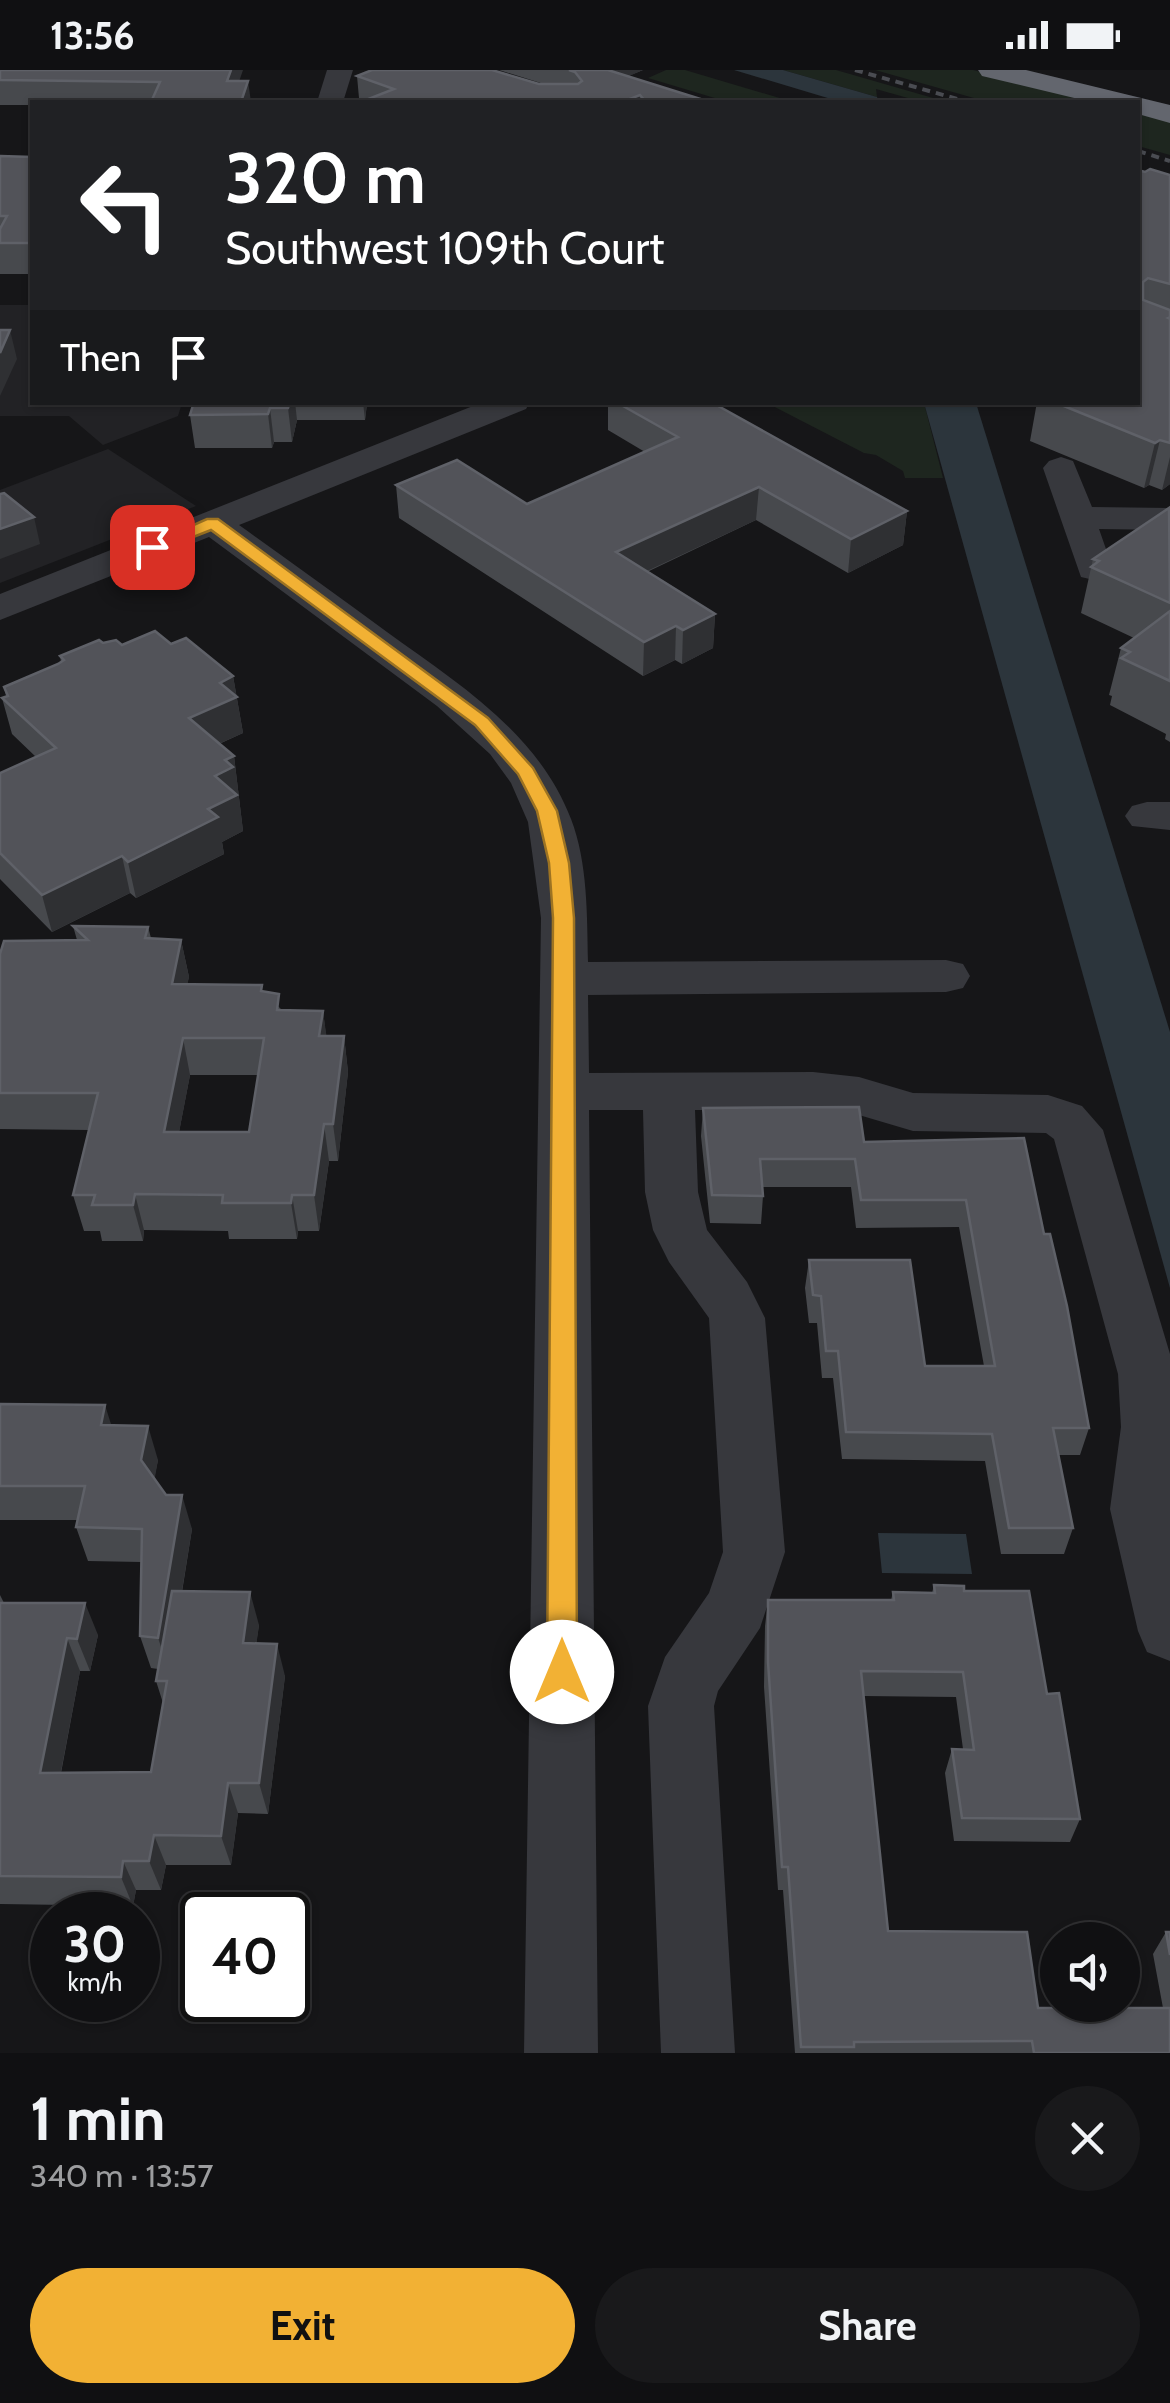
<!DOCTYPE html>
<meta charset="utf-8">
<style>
body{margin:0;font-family:Cabin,sans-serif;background:#19191b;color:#f1f3f6;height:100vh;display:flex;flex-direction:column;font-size:38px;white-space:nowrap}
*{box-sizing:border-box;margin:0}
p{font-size:32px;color:#9c9d9f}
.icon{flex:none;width:55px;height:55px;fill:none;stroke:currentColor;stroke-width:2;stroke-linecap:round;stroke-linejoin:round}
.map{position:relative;height:1983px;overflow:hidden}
.drawer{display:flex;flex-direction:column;background:#101012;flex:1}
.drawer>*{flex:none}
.banner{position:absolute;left:30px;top:30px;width:1110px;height:305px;border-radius:0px;box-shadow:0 2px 8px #0004,0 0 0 2px #303032;background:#202124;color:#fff;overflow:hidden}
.controls{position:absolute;left:1040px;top:1852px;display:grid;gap:20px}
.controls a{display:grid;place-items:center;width:100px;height:100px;border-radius:50%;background:#101012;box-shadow:0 2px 8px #0004,0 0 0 2px #303032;font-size:50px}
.speed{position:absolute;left:30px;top:1822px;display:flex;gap:20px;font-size:50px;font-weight:700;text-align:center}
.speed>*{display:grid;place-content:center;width:130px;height:130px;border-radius:50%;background:#101012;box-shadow:0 2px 8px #0004,0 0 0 2px #303032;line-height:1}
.speed small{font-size:25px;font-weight:400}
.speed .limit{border:5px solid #111;border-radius:15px;background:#fff;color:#111}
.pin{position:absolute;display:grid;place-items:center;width:85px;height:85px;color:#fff;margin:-42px;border-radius:20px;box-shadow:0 5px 15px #0006}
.me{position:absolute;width:110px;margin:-55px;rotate:0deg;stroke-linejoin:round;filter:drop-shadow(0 0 8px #0008)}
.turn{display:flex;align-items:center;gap:35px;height:210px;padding:0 30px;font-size:45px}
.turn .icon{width:130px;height:130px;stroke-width:2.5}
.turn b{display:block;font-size:70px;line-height:85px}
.then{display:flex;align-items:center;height:95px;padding:0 30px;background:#0003;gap:20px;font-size:38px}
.round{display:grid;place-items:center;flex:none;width:105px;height:105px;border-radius:52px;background:#19191b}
.overview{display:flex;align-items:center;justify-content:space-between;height:170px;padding:0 30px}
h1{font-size:60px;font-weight:700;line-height:75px}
.cta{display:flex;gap:20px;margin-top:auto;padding:20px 30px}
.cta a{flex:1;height:115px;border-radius:60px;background:#f2b134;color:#111;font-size:40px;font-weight:700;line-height:115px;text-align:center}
.cta a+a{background:#19191b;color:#f1f3f6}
.status{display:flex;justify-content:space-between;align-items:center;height:70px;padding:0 50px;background:#101012;direction:ltr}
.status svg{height:28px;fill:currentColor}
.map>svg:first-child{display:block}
.built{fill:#222225}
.green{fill:#1e261f}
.water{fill:#2c353c}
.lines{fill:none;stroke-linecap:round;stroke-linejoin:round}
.minor{fill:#37383d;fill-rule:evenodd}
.highway{fill:#63666e;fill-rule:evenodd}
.rail{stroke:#4a4c52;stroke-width:4;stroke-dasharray:8 6;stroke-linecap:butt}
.wall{fill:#47494d;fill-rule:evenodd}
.shaded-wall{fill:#2f3033}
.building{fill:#525359;stroke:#5f6168;stroke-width:2.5;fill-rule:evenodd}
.route{fill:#f2b134;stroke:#9d7322;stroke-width:2.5}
</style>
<div class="status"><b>13:56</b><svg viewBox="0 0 49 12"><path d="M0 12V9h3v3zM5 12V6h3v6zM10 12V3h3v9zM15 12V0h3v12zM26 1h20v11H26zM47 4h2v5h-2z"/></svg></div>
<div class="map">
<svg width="1170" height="1983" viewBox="0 0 1170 1983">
<rect width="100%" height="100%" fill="#161618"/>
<!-- built -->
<g class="built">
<path d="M0,235H32V332L182,333L178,346L103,375L69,346H0Z"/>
<path d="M108,379L196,436L0,513V420Z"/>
</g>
<!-- green -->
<g class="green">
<path d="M666,0H685L793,32H728L648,8Z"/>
<path d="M783,0H836L947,32H922L876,19L877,27Z"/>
<path d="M875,0H973L1102,32H988Z"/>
<path d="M1138,42L1170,50V85L1138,76Z"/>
<path d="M767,333H924L943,408H905L903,401L876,385L864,383Z"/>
</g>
<!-- water -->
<g class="water">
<path d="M734,0H783L877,27L879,32H841Z"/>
<path d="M924,333H976L1170,962V1218Z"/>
<path d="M878,1463L966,1464L972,1504L882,1503Z"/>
</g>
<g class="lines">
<!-- minor -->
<g class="minor">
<path d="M327,0H353L343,32H317Z"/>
<path d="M483,332H530L526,339L239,455C289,491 338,526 387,562C459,614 538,663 571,749C588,793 587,846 588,892L946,890L963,894L970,906L963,918L946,922L588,925L589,1003L813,1002L859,1007L913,1023L1048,1025L1082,1036L1103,1060L1170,1284V1591L1147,1582L1138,1561L1110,1439L1121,1357L1118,1304L1054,1069L1046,1063L913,1061L859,1045L813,1040H695L698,1122L707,1160L747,1212L765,1248L785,1482L760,1558L718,1621L714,1636L735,1983H661L648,1636L665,1587L709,1523L723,1482L709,1248L669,1192L653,1160L645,1122L643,1040H589L598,1983H524L541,848L528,752L511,713L490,684L437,636L209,467L0,550V524Z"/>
<path d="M1061,387L1073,391L1092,437L1170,438V460L1099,459L1113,499L1107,507L1094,510L1081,507L1043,398L1049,391Z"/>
<path d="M1147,732H1170V760L1132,756L1125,746L1132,736Z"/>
</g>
<!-- highway -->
<path class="highway" d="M978,0H1026L1170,35V53L1138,44V32H1091L982,6Z"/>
<!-- rail -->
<g class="rail">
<path d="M855,0L968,32"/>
<path d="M1138,81L1170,91"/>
</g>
</g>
<!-- wall -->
<g class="wall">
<path d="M0,0L239,11L251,32H32V35H0Z"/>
<path d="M499,0H643L628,6L709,32H363L365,30L359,28L357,6L544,14Z"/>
<path d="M0,86L32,87V204H0Z"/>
<path d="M1145,102L1170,105V414L1162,420L1149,415L1144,418L1030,371L1037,332H1138Z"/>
<path d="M194,332H384V334H367L365,350H297L292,372H274L272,378H195L190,345Z"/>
<path d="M608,332H711L907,441L903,475L848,503L756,450L647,502L715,544L713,578L682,594L675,590L643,606L399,448L396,415L527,434L645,382L608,360Z"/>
<path d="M1170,438V672L1165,669L1166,664L1110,635L1112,626L1109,625L1121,578L1134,568L1081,543L1093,489Z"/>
<path d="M103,573L122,575L171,574L233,606L243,663L219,674L234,686L243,761L222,772L224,784L136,828L130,823L52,862L0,809V703L36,687L12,664L2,628L6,626L4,617L58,594L61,592L60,586Z"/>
<path d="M73,856L148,857L151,868L181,870L189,907L187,914L263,922L282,940L323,941L326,966H344L348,1002L338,1091H329L319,1161H298L297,1169H229L228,1161L144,1160L143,1171H102L100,1161H84L73,1125L89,1060L0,1059V884L77,870ZM190,1005H259L249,1062H179Z"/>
<path d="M703,1038L864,1072L1044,1164L1089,1358L1080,1385H1058L1073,1458L1064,1484H1001L985,1391L842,1389L833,1308H822L817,1253H809L805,1218L809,1190L925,1296H984L959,1157L856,1158L851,1117H763V1126L761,1154L710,1153L701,1066Z"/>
<path d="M0,1334L112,1356L158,1390L154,1409L192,1459L182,1522L259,1555L256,1574L285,1606L268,1744L238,1743L231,1795H166L161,1820H136L133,1836L0,1834V1525L4,1533L98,1565L90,1601H80L61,1703L151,1702L163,1633L156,1611L158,1599L151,1598L140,1566L141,1492L88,1491L76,1457L78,1450H0Z"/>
<path d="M934,1515L964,1521L1047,1624L1080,1749L1070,1772L954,1771L945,1703L952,1679H963L956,1627L863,1626L888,1861L1038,1938H1163L1153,1884L1166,1862H1170V1983H795L783,1820H778L764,1617L765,1556L768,1530H891L893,1522L932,1523Z"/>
</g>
<!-- shaded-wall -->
<g class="shaded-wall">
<path d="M231,0H243L232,32L227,11Z"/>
<path d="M599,0H643L599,19Z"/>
<path d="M248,11L251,32H241Z"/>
<path d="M640,25V32H622Z"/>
<path d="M10,260L17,289L0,326V283Z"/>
<path d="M290,332H295L297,350L292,372L288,338Z"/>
<path d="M363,332H367L365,350Z"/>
<path d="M270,338L274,372L272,378L268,344Z"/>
<path d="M1160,370L1149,415L1144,418L1155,373Z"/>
<path d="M1170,387V414L1162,420Z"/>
<path d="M759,417L756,450L615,516L616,482Z"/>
<path d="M907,441L903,475L848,503L851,469Z"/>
<path d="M34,447L40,474L0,489V459Z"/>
<path d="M715,544L713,578L682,594L683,560Z"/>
<path d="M676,556L675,590L643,606L644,572Z"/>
<path d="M233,606L243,663L196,684L189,648L220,613Z"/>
<path d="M234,686L243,761L222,772L224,784L136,828L128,792L208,739L215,706L225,690Z"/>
<path d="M122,786L130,823L52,862L42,825Z"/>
<path d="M181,870L189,907L180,951L172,914Z"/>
<path d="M323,941L328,977L319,966Z"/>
<path d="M344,966L348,1002L338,1091L333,1054Z"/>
<path d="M183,968L190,1005L172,1099L164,1062Z"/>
<path d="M324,1054L329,1091L319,1161L314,1125Z"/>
<path d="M135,1124L144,1160L143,1171L133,1135Z"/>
<path d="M292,1125L298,1161L297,1169L291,1133Z"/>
<path d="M105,1335L116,1370L101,1355Z"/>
<path d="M148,1356L158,1390L152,1424L141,1390Z"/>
<path d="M182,1425L192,1459L169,1600L158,1568Z"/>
<path d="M250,1522L259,1555L252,1606L243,1573Z"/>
<path d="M85,1533L98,1565L90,1601L77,1569Z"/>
<path d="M67,1568L80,1601L55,1733L40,1703Z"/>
<path d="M277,1574L285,1606L268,1744L259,1713Z"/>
<path d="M228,1713L238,1743L231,1795L221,1766Z"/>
<path d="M154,1765L166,1795L161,1820L149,1791Z"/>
<path d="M123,1791L136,1820L133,1836L121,1807Z"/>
</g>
<!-- building -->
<g class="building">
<path d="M0,0H231L227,11H248L241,32H151L160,12L0,10Z"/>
<path d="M372,0H492L539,14H578L582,11L575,2L569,0H608L710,32H646L640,25L622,32H368L363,31L394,19L357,6Z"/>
<path d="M0,86L32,87V173H0V159L7,146H0Z"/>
<path d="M1150,99L1170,105V214L1148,208L1143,212V230L1170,240V247L1168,248L1170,249V373L1160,370L1155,373L1054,332H1138V100L1145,102Z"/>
<path d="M0,260H10L0,283Z"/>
<path d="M194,332H290L288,338H270L268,344L190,345Z"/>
<path d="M616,332H711L907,441L851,469L759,417L616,482L715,544L683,560L676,556L644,572L396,415L457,390L527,434L678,367Z"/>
<path d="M4,423L34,447L0,459V424Z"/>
<path d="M1169,438L1170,533L1091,497L1099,491L1093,489Z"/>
<path d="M1170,541V611L1121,588L1130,582L1121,578Z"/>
<path d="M155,561L171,574L186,568L233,606L220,613L237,627L189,648L234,686L225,690L233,697L215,706L237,725L208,739L218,747L128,792L122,786L42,825L0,783V703L56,678L2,628L8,626L4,617L58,594L64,590L60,586L99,570L103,573L116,570L122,575Z"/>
<path d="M73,856L148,857L145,868L181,870L172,914L262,915L261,921L279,924L277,940L323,941L319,966H344L333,1054H324L314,1125H292L291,1133H222L223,1125L135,1124L133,1135H92L95,1125H73L98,1023H0V884L4,871L88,870ZM183,968H264L249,1062H164Z"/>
<path d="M859,1037L864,1072L1024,1068L1044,1164H1050L1067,1236L1089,1358H1053L1073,1458H1009L992,1364L846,1362L838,1281H826L821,1226L813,1225L809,1190H910L925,1296H995L966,1130H861L855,1089H760L763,1126L712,1125L703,1038Z"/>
<path d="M0,1334L105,1335L101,1355L148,1356L141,1390L166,1425H182L158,1568L140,1566L142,1459L76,1457L85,1416H0Z"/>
<path d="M934,1515L964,1516V1521H1029L1047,1624L1059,1623L1080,1749L962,1748L952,1679L974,1680L963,1602L861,1601L888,1861L1027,1862L1038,1938H1170V1983H1034L1032,1971L854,1972V1977H801L788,1797H782L768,1592V1530H894L893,1522L935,1523Z"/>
<path d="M172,1521L250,1522L243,1573L277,1574L259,1713H228L221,1766L154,1765L149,1791H123L121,1807L0,1806V1533H85L77,1569L67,1568L40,1703L151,1702L167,1611H156Z"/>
<path d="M1166,1862H1170V1885Z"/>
</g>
<!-- route -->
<path class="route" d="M207,449H218L488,648L533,698L557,741L569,793L574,848L577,1602L573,1612L562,1616L552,1612L547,1602L553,848L549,793L537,741L518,704L475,655L211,460L158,481L144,477Z"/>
</svg>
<div class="controls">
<a><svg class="icon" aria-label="sound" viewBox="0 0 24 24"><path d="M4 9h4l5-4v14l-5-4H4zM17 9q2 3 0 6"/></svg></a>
</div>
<div class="speed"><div>30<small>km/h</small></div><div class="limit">40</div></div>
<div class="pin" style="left:152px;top:477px;background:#d93025"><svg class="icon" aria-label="arrive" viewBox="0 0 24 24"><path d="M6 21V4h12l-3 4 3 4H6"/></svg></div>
<svg class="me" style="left:562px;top:1602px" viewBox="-20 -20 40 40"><circle r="19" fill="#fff"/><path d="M0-13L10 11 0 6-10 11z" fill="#f2b134"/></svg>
<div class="banner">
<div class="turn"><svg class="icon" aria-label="left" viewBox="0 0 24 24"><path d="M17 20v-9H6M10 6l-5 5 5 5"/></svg><div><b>320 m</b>Southwest 109th Court</div></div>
<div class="then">Then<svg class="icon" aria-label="arrive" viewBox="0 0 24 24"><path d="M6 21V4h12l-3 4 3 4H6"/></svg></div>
</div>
</div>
<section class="drawer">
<div class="overview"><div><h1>1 min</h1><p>340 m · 13:57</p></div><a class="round"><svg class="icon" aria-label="close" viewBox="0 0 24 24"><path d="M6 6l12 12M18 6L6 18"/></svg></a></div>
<div class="cta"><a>Exit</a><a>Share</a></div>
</section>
